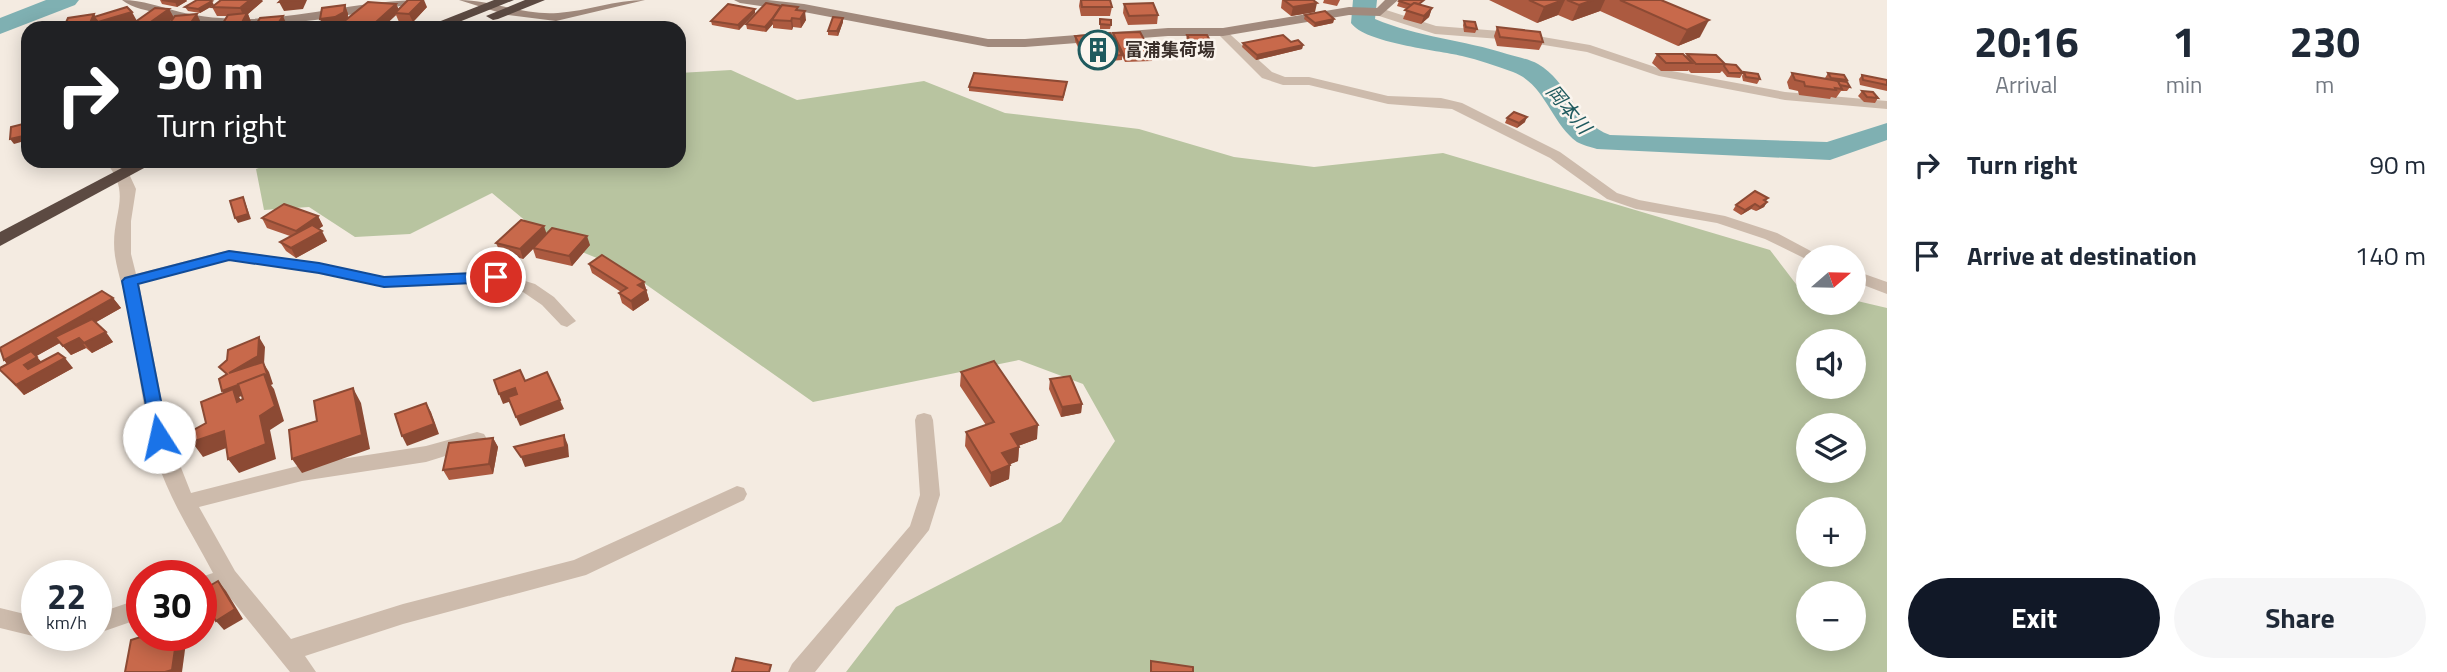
<!DOCTYPE html>
<meta charset="utf-8">
<style>
body{margin:0;font-family:"Titillium Web","Noto Sans JP",sans-serif;background:#f6f6f7;color:#1f2937;height:100vh;display:flex;flex-direction:column;font-size:26px;white-space:nowrap}
*{box-sizing:border-box;margin:0}
p{font-size:23px;color:#747a83}
.icon{flex:none;width:38px;height:38px;fill:none;stroke:currentColor;stroke-width:2;stroke-linecap:round;stroke-linejoin:round}
.map{position:relative;flex:1;overflow:hidden}
.side{display:flex;flex-direction:column;background:#fff;width:560px}
.side>*{flex:none}
.hud{position:absolute;left:21px;top:21px;width:665px;height:147px;border-radius:21px;box-shadow:0 4px 18px #0003;background:#202124;color:#fff;overflow:hidden}
.needle{width:46px;rotate:70deg}
.tools{position:absolute;left:1796px;top:245px;display:grid;gap:14px}
.tools a{display:grid;place-items:center;width:70px;height:70px;border-radius:50%;background:#fff;box-shadow:0 4px 18px #0003;font-size:35px}
.speed{position:absolute;left:21px;top:560px;display:flex;gap:14px;font-size:35px;font-weight:700;text-align:center}
.speed>*{display:grid;place-content:center;width:91px;height:91px;border-radius:50%;background:#fff;box-shadow:0 4px 18px #0003;line-height:1}
.speed small{font-size:18px;font-weight:400}
.speed .limit{border:10px solid #d22;background:#fff;color:#111}
.pin{position:absolute;display:grid;place-items:center;width:60px;height:60px;color:#fff;margin:-30px;border:4px solid #fff;border-radius:50%;box-shadow:0 2px 7px #0007}
.me{position:absolute;width:77px;margin:-38px;rotate:350deg;stroke-linejoin:round;filter:drop-shadow(0 0 5px #0008)}
.turn{display:flex;align-items:center;gap:24px;height:147px;padding:0 21px;font-size:32px}
.turn .icon{width:91px;height:91px;stroke-width:2.5}
.turn b{display:block;font-size:49px;line-height:60px}
.eta{display:flex;justify-content:space-evenly;align-items:center;height:119px;text-align:center}
.eta b{font-size:42px;font-weight:700;line-height:49px}
.action{display:flex;gap:14px;margin-top:auto;padding:14px 21px}
.action a{flex:1;height:80px;border-radius:42px;background:#111827;color:#fff;font-size:28px;font-weight:700;line-height:80px;text-align:center}
.action a+a{background:#f6f6f7;color:#1f2937}
ul{padding:0;list-style:none}
li{display:flex;align-items:center;gap:21px;height:91px;padding:0 21px}
li div{flex:1}
li b{display:block;font-size:26px}
li em{font-style:normal}
main{display:flex;flex:1;min-height:0}
.map>svg:first-child{display:block}
.green{fill:#b8c4a0;fill-rule:evenodd}
.lines{fill:none;stroke-linecap:round;stroke-linejoin:round}
.river{fill:#7fb0b2;fill-rule:evenodd}
.street{fill:#cdbbac;fill-rule:evenodd}
.secondary{fill:#a18a7d;fill-rule:evenodd}
.highway{fill:#5c4a42;fill-rule:evenodd}
.wall{fill:#ac5a40}
.shaded-wall{fill:#8c4a34}
.building{fill:#c8694b;stroke:#8c4a34;stroke-width:2}
.route{fill:#1a73e8;stroke:#114b97;stroke-width:2}
.labels{text-anchor:middle;stroke-width:5;stroke-linejoin:round;paint-order:stroke}
.far-poi-label{font-size:18px;font-weight:bold;fill:#3b302b;stroke:#fbf5ee;text-anchor:start}
.far-water-label{font-size:19px;font-style:italic;fill:#1f5a5e;stroke:#fbf5ee}
</style>
<main>
<div class="map">
<svg width="1887" height="672" viewBox="0 0 1887 672">
<rect width="100%" height="100%" fill="#f4ebe1"/>
<!-- green -->
<path class="green" d="M731,70L797,100L924,81L1005,113L1139,129L1234,157L1314,167L1443,153L1770,250L1799,288L1808,290V303H1853V300L1887,308V672H846L896,607L1061,522L1115,441L1083,384L1019,360L813,402L624,269L545,237L492,193L410,234L355,237L309,207L264,210L256,169L278,161H679V73ZM1808,341H1853V387H1808ZM1808,425H1853V471H1808ZM1808,509H1853V555H1808ZM1808,593H1853V639H1808Z"/>
<g class="lines">
<!-- river -->
<g class="river">
<path d="M46,0H79L75,5L0,34V18Z"/>
<path d="M1353,0H1377L1375,19C1417,37 1464,40 1507,54C1517,57 1529,59 1538,64C1568,81 1576,123 1610,135L1827,142L1887,123V140L1830,160L1597,149C1591,147 1582,145 1577,142C1551,123 1545,84 1513,72C1496,66 1479,60 1462,56C1437,50 1365,43 1351,23Z"/>
</g>
<!-- street -->
<g class="street">
<path d="M1380,8L1436,26L1513,32L1590,45L1661,69L1785,92L1887,101V109L1785,100L1659,76L1587,52L1513,40L1435,34L1376,15V9Z"/>
<path d="M1223,28L1272,72L1285,77H1309L1388,96L1441,98L1462,103L1560,152L1617,193L1639,200L1725,216L1777,233L1822,257H1808V260L1765,239L1717,223L1636,209L1607,199L1550,158L1452,109L1388,104L1309,85H1283L1262,78L1219,35L1217,32Z"/>
<path d="M105,161L124,163L136,189L131,221V254L136,274L229,250L319,263L384,277L496,272L535,284L554,297L576,321L567,327L561,325L542,305L523,292L495,282L384,287L319,273L229,260L139,284L169,437L191,493L302,465L426,446L477,432L484,434L487,439L484,444L426,462L302,481L199,507L235,571L291,639L403,604L574,560L737,486L744,488L747,494L744,500L586,575L403,624L305,656L316,672H290L223,589L201,596V577L213,573C198,544 179,515 166,484C143,430 140,370 129,313C125,294 118,275 115,256C109,215 135,196 105,161Z"/>
<path d="M1853,270L1887,282V294L1853,281Z"/>
<path d="M924,413L931,415L933,420L940,495L929,530L815,672H788L792,664L910,526L920,495L915,420L917,415Z"/>
<path d="M142,598V618L96,634V614Z"/>
<path d="M0,608L37,617V635H42L37,637L0,628Z"/>
</g>
<!-- secondary -->
<g class="secondary">
<path d="M122,0C143,0 160,7 180,12C202,17 223,19 245,19C305,18 363,0 423,0L417,3C332,18 247,37 162,14C149,11 132,8 122,0Z"/>
<path d="M459,0C492,0 525,16 558,13C587,11 615,0 645,0L556,21L507,15Z"/>
<path d="M734,0H768L804,4L988,39H1025L1168,28H1223L1349,7L1377,8L1385,0H1398L1380,16L1349,15L1223,36H1168L1025,47H988L804,12L740,3Z"/>
</g>
<!-- highway -->
<g class="highway">
<path d="M494,0H514L444,28H423Z"/>
<path d="M525,0H545L498,19L493,20L486,16Z"/>
<path d="M135,161H157L0,246V232Z"/>
</g>
</g>
<!-- wall -->
<g class="wall">
<path d="M160,0H186L187,1L177,7L162,4Z"/>
<path d="M1080,0H1110L1112,7L1110,16H1081L1079,6Z"/>
<path d="M1282,0H1313L1315,12L1291,16L1281,8Z"/>
<path d="M1324,0H1340L1337,6L1323,3Z"/>
<path d="M1489,0H1661L1700,37L1678,46L1600,11L1572,21L1558,15L1537,23Z"/>
<path d="M263,1L248,14L251,22L248,28H220L227,16H217L212,7Z"/>
<path d="M1399,1L1422,5L1432,8L1429,17L1421,24L1403,19L1407,9L1397,6Z"/>
<path d="M396,4L399,10L427,7L413,22H399L396,15L382,28H344L342,24L337,26L323,25L320,19L345,5L348,14V19Z"/>
<path d="M1124,4L1158,15L1157,24L1128,25L1123,13Z"/>
<path d="M214,5L200,13L188,11L185,7Z"/>
<path d="M781,6L798,7V11L806,20L801,28L793,27L792,30L773,28V24L766,32L747,29L746,24Z"/>
<path d="M169,9L174,18L201,23L198,28H166L174,18L160,28H132L131,25Z"/>
<path d="M755,9V13L739,30L712,25L711,21Z"/>
<path d="M1305,15L1334,19L1333,23L1314,27L1304,19Z"/>
<path d="M843,18V22L838,36L828,35V31Z"/>
<path d="M1100,19L1111,25L1110,29H1100Z"/>
<path d="M1464,21L1477,29L1475,33L1464,32L1463,25Z"/>
<path d="M1497,27L1543,42L1539,50L1497,46L1494,36Z"/>
<path d="M1113,33L1153,56L1152,61L1125,62L1122,56V60L1086,63L1075,41V36L1118,47L1113,38Z"/>
<path d="M1187,35L1214,48L1213,53H1193L1186,40Z"/>
<path d="M1291,42L1303,45L1302,49L1256,60L1242,47L1243,43Z"/>
<path d="M1657,54L1686,56L1687,54L1725,64L1743,73L1740,78L1727,77L1722,71L1720,73H1691L1688,70V71H1661L1652,63Z"/>
<path d="M1744,72L1760,79L1757,84L1743,81L1742,76Z"/>
<path d="M1792,73L1826,79L1825,78L1828,73L1847,80L1846,82L1850,87L1847,91H1841L1836,98L1831,97L1830,99L1799,95L1798,91L1789,89L1787,82Z"/>
<path d="M1862,75L1887,80V91L1860,85L1859,79Z"/>
<path d="M969,87H1066L1063,101L969,91Z"/>
<path d="M1862,91L1878,98L1875,103L1864,102L1858,96Z"/>
<path d="M1507,118L1525,122L1517,128L1505,123Z"/>
<path d="M1768,198L1766,201L1767,202L1764,207L1756,211L1751,209L1741,215L1733,210L1736,205Z"/>
<path d="M318,216L323,226L318,229L327,241L296,258L286,251L280,242L290,236L267,228L262,218Z"/>
<path d="M547,234L590,245L572,266L536,258L533,249L523,259L500,252L496,243Z"/>
<path d="M589,264L644,282L649,300L633,311L622,303L619,293L621,292L592,273Z"/>
<path d="M113,298L121,308L96,322L113,342L92,353L86,348L71,355L60,343L36,356L41,362L73,368L24,395L0,370L7,364L4,360Z"/>
<path d="M961,372L1037,439L1018,446L1019,447L1018,461L1010,464L1009,479L990,487L965,446L966,432L986,425L960,386Z"/>
<path d="M1050,379L1082,404L1081,413L1061,417L1049,389Z"/>
<path d="M493,438L498,447L493,474L449,480L443,470Z"/>
</g>
<!-- shaded-wall -->
<g class="shaded-wall">
<path d="M179,0H186L187,1L177,7L175,2Z"/>
<path d="M250,0H262L263,1L248,14L251,22L248,28H239L244,17L240,8Z"/>
<path d="M300,0H307L303,9L284,11L279,2Z"/>
<path d="M423,0H424L427,7L413,22L409,14Z"/>
<path d="M1563,0H1565L1558,15L1537,23L1544,7Z"/>
<path d="M1593,0H1605L1600,11L1572,21L1579,5Z"/>
<path d="M212,1L214,5L200,13L198,9Z"/>
<path d="M1317,3L1315,12L1291,16L1293,7Z"/>
<path d="M396,4L400,12L395,13L396,15L382,28H378L376,22Z"/>
<path d="M345,5L348,14L347,21L337,26L338,28H324L320,19Z"/>
<path d="M784,6L772,20L773,24L766,32L765,27Z"/>
<path d="M1432,8L1429,17L1421,24L1424,16Z"/>
<path d="M169,9L174,18L160,28H146L145,26Z"/>
<path d="M755,9V13L739,30L738,25Z"/>
<path d="M805,11L806,20L801,28L800,19Z"/>
<path d="M132,12L137,21L113,28H102L94,17L99,25L98,28L64,27L94,14L99,22Z"/>
<path d="M197,14L201,23L198,28H187Z"/>
<path d="M283,16L287,25L285,28H275Z"/>
<path d="M792,18L793,27L792,30L791,21Z"/>
<path d="M843,18V22L838,36L837,31Z"/>
<path d="M1334,19L1333,23L1314,27L1315,23Z"/>
<path d="M1709,20L1700,37L1678,46L1687,30Z"/>
<path d="M1303,45L1302,49L1256,60L1257,55Z"/>
<path d="M1527,117L1525,122L1517,128L1519,123Z"/>
<path d="M28,135V140L14,144L10,139Z"/>
<path d="M243,197L245,202L251,219L238,223L235,218Z"/>
<path d="M1767,202L1764,207L1756,211L1760,207Z"/>
<path d="M1755,204L1751,209L1741,215L1745,210Z"/>
<path d="M318,216L323,226L301,241L296,231Z"/>
<path d="M544,226L547,235L523,259L520,249Z"/>
<path d="M322,231L327,241L296,258L291,248Z"/>
<path d="M587,236L590,245L572,266L569,256Z"/>
<path d="M644,282L649,300L633,311L631,301L638,285Z"/>
<path d="M113,298L121,308L12,370L4,360Z"/>
<path d="M106,332L113,342L92,353L84,343Z"/>
<path d="M259,337L265,347L264,364L269,372L273,384L271,385L274,389L284,421L270,430L276,459L239,473L228,459L260,416L268,386L239,397L243,403L229,401L222,391L229,373Z"/>
<path d="M79,338L86,348L71,355L63,346Z"/>
<path d="M37,357L46,367L32,374L24,365Z"/>
<path d="M65,358L73,368L24,395L16,385Z"/>
<path d="M353,388L361,403L370,449L302,473L292,459Z"/>
<path d="M515,388L519,398L503,404L499,394Z"/>
<path d="M560,400L564,409L520,426L516,417Z"/>
<path d="M426,403L431,412L439,434L407,446L402,436Z"/>
<path d="M1082,404L1081,413L1061,417L1062,407Z"/>
<path d="M1038,425L1037,439L1010,449L1011,434Z"/>
<path d="M224,431L234,445L203,457L192,442Z"/>
<path d="M564,435L568,445L569,457L525,467L521,457Z"/>
<path d="M493,438L498,447L493,474L489,464Z"/>
<path d="M1019,447L1018,461L1001,468L1002,453Z"/>
<path d="M1010,465L1009,479L990,487L991,473Z"/>
<path d="M218,581L226,591L243,619L224,630L216,621Z"/>
<path d="M177,635H187L182,672H165Z"/>
</g>
<!-- building -->
<g class="building">
<path d="M162,0H179L175,2Z"/>
<path d="M197,0H209L212,1L198,9L185,7Z"/>
<path d="M221,0H250L240,8L212,7Z"/>
<path d="M281,0H300L279,2Z"/>
<path d="M408,0H423L409,14L395,13Z"/>
<path d="M1081,0H1110L1112,7H1082Z"/>
<path d="M1284,0H1313L1317,3L1293,7Z"/>
<path d="M1400,0H1424L1419,4L1414,3L1411,5L1399,1Z"/>
<path d="M1529,0H1563L1544,7Z"/>
<path d="M1567,0H1593L1579,5Z"/>
<path d="M1620,0H1661L1709,20L1687,30Z"/>
<path d="M368,2L396,4L376,22L342,23Z"/>
<path d="M766,3L781,6L772,19L765,27L746,24Z"/>
<path d="M1153,3L1158,15L1129,16L1124,4Z"/>
<path d="M1414,3L1432,8L1424,16L1405,10Z"/>
<path d="M728,4L755,9L738,25L711,21Z"/>
<path d="M345,5L344,12L335,17L320,19L322,8Z"/>
<path d="M782,5L798,7L796,10L805,11L800,19L792,18L791,21L772,20Z"/>
<path d="M127,7L132,12L98,22L94,17Z"/>
<path d="M155,8L169,9L145,26L131,25Z"/>
<path d="M1325,11L1334,19L1315,23L1305,15Z"/>
<path d="M247,13L239,28H220L228,15Z"/>
<path d="M94,14L90,23L64,27L68,18Z"/>
<path d="M197,14L187,28H166L175,16Z"/>
<path d="M283,16L275,28H254L260,18Z"/>
<path d="M833,17L843,18L837,31H828Z"/>
<path d="M1100,19L1111,20V25L1100,24Z"/>
<path d="M1464,21L1475,22L1477,29L1466,27Z"/>
<path d="M337,24L335,28H320L321,25Z"/>
<path d="M1497,27L1540,32L1543,42L1500,37Z"/>
<path d="M1140,32L1153,56L1125,58L1113,33Z"/>
<path d="M1110,33L1122,55L1086,58L1075,36Z"/>
<path d="M1187,35H1207L1214,48L1194,49Z"/>
<path d="M1283,35L1291,42L1298,40L1303,45L1257,55L1243,43Z"/>
<path d="M1657,54H1683L1692,63H1666Z"/>
<path d="M1687,54L1716,55L1725,64H1696Z"/>
<path d="M1725,64L1736,65L1743,73H1729L1724,66Z"/>
<path d="M1744,72L1758,74L1760,79L1746,77Z"/>
<path d="M974,73L1067,82L1063,97L969,87Z"/>
<path d="M1792,73L1838,81L1842,89L1835,88L1836,90L1805,86L1804,82L1795,80Z"/>
<path d="M1828,73L1844,75L1847,80L1831,78Z"/>
<path d="M1862,75L1887,80V85L1863,80Z"/>
<path d="M1835,80L1847,82L1850,87L1840,85L1838,81Z"/>
<path d="M1862,91L1873,92L1878,98L1867,97Z"/>
<path d="M1514,112L1527,117L1519,123L1507,118Z"/>
<path d="M23,124V129L28,127V135L10,139L11,127Z"/>
<path d="M1755,191L1768,198L1764,200L1767,202L1760,207L1755,204L1745,210L1736,205Z"/>
<path d="M243,197L248,214L235,218L230,201Z"/>
<path d="M284,204L318,216L296,231L262,218Z"/>
<path d="M521,220L544,226L520,249L496,243Z"/>
<path d="M312,225L322,231L291,248L280,242Z"/>
<path d="M552,228L587,236L569,256L533,248Z"/>
<path d="M602,255L644,282L638,285L646,290L631,301L619,293L627,288L589,264Z"/>
<path d="M102,291L113,298L4,360L0,348Z"/>
<path d="M92,319L106,332L84,343L79,338L63,346L55,337Z"/>
<path d="M259,337L258,356L229,373L263,362L267,374L222,391L219,379L227,374L219,367L227,360L228,350Z"/>
<path d="M31,351L37,357L24,365L28,369L58,353L65,358L16,385L0,370V368Z"/>
<path d="M994,361L1038,425L1011,434L1019,447L1002,453L1010,465L991,473L966,432L994,422L961,372Z"/>
<path d="M520,370L525,381L547,372L560,400L516,417L508,397L517,394L515,388L499,394L494,380Z"/>
<path d="M264,374L275,406L260,416L266,444L228,459L224,431L192,442L190,432L206,423L201,402L233,389L237,402L243,399L238,384Z"/>
<path d="M1070,376L1082,404L1062,407L1050,379Z"/>
<path d="M353,388L362,435L292,459L289,430L317,421L314,401Z"/>
<path d="M426,403L434,424L402,436L395,414Z"/>
<path d="M564,435L565,447L521,457L514,447Z"/>
<path d="M493,438L489,464L443,470L449,443Z"/>
<path d="M218,581L235,609L216,621L201,597V591Z"/>
<path d="M147,635H177L172,670L165,672H125L131,640Z"/>
<path d="M736,658L771,665L769,672H732Z"/>
<path d="M1151,661L1193,667V672H1151Z"/>
</g>
<!-- route -->
<path class="route" d="M229,251L319,263L384,277L496,272L503,277L496,282L384,287L319,273L229,260L138,284L168,437L165,442H153L122,281L125,278Z"/>
<!-- icons -->
<defs>
<symbol id="building-ring" viewBox="-11 -11 22 22"><circle r="9.5" fill="#fbf5ee" stroke="#1f5a5e" stroke-width="1.5"/><path d="M-4-6H4V6H1V3H-1V6H-4ZM-2.5-4.3h1.7v1.8h-1.7ZM.8-4.3h1.7v1.8H.8ZM-2.5-1h1.7V.8h-1.7ZM.8-1h1.7V.8H.8Z" fill="#1f5a5e"/></symbol>
</defs>
<g fill-rule="evenodd">
<use href="#building-ring" x="1076" y="28" width="44" height="44"/>
</g>
<g class="labels">
<!-- far-poi labels -->
<g class="far-poi-label">
<text x="1125" y="56">富浦集荷場</text>
</g>
<!-- far-water labels -->
<g class="far-water-label">
<text transform="translate(1569 109) rotate(50)" y="7">岡本川</text>
</g>
</g>
</svg>
<div class="tools">
<a><svg class="needle" viewBox="-14 -14 28 28"><path d="M0-13l5 13h-10z" fill="#e53935"/><path d="M0 13l5-13h-10z" fill="#747a83"/></svg></a>
<a><svg class="icon" aria-label="sound" viewBox="0 0 24 24"><path d="M4 9h4l5-4v14l-5-4H4zM17 9q2 3 0 6"/></svg></a>
<a><svg class="icon" aria-label="layers" viewBox="0 0 24 24"><path d="M12 4l9 5-9 5-9-5zM3 14l9 5 9-5"/></svg></a>
<a>+</a>
<a>−</a>
</div>
<div class="speed"><div>22<small>km/h</small></div><div class="limit">30</div></div>
<div class="pin" style="left:496px;top:277px;background:#d93025"><svg class="icon" aria-label="arrive" viewBox="0 0 24 24"><path d="M6 21V4h12l-3 4 3 4H6"/></svg></div>
<svg class="me" style="left:159px;top:437px" viewBox="-20 -20 40 40"><circle r="19" fill="#fff"/><path d="M0-13L10 11 0 6-10 11z" fill="#1a73e8"/></svg>
<div class="hud">
<div class="turn"><svg class="icon" aria-label="right" viewBox="0 0 24 24"><path d="M7 20v-9h11M14 6l5 5-5 5"/></svg><div><b>90 m</b>Turn right</div></div>
</div>
</div>
<section class="side">
<div class="eta">
<div><b>20:16</b><p>Arrival</p></div>
<div><b>1</b><p>min</p></div>
<div><b>230</b><p>m</p></div>
</div>
<ul>
<li><svg class="icon" aria-label="right" viewBox="0 0 24 24"><path d="M7 20v-9h11M14 6l5 5-5 5"/></svg><div><b>Turn right</b></div><em>90 m</em></li>
<li><svg class="icon" aria-label="arrive" viewBox="0 0 24 24"><path d="M6 21V4h12l-3 4 3 4H6"/></svg><div><b>Arrive at destination</b></div><em>140 m</em></li>
</ul>
<div class="action"><a>Exit</a><a>Share</a></div>
</section>
</main>
